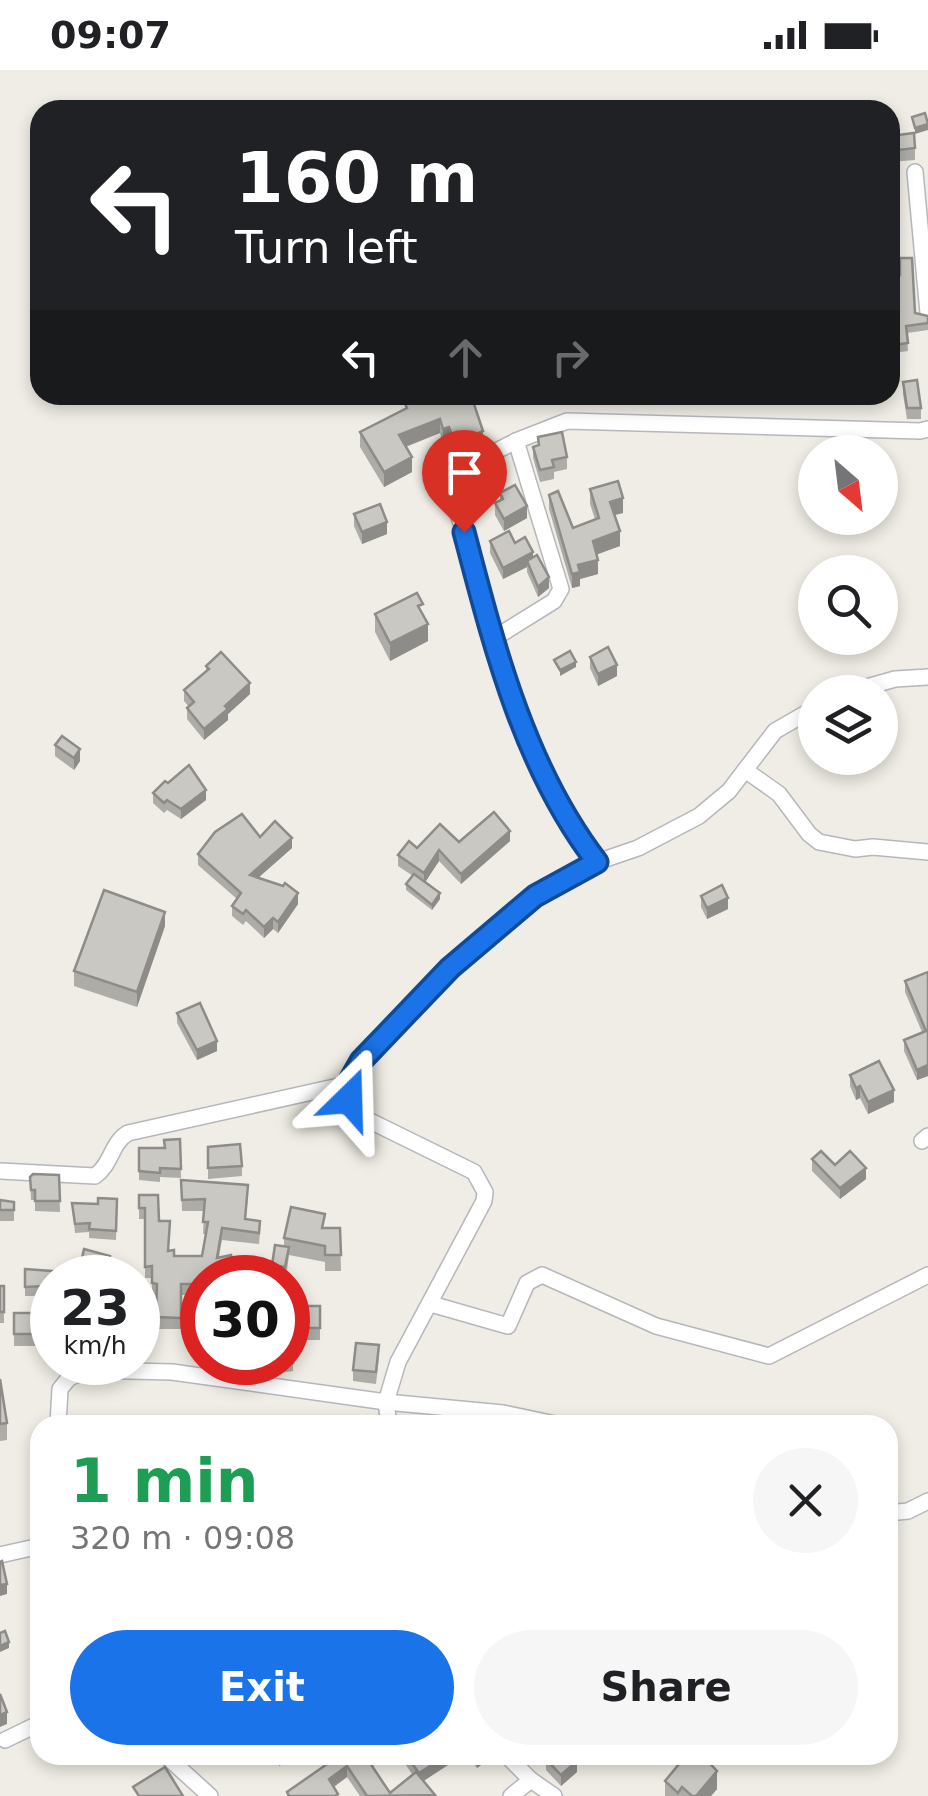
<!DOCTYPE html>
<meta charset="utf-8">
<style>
body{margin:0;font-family:"DejaVu Sans",sans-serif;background:#f6f6f6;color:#202124;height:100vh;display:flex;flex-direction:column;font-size:38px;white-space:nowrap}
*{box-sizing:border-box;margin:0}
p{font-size:32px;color:#757577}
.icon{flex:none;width:55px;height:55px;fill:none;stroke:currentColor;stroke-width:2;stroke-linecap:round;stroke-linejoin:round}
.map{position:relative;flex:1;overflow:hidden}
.drawer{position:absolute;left:30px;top:1345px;width:868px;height:350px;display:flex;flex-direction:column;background:#fff;border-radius:30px;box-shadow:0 5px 15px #0003}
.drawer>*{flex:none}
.top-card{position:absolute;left:30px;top:30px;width:870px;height:305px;border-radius:30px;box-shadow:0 5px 15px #0003;background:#202124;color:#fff;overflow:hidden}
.needle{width:65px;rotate:152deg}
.buttons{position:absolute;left:798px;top:365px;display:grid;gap:20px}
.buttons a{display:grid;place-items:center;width:100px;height:100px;border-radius:50%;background:#fff;box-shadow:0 5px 15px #0003;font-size:50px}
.speed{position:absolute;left:30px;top:1185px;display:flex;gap:20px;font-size:50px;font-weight:700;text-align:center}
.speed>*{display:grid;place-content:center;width:130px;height:130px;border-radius:50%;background:#fff;box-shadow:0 5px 15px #0003;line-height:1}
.speed small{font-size:25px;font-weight:400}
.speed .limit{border:15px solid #d22;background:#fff;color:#111}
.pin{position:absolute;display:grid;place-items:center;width:85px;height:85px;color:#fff;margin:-102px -42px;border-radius:50% 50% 50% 0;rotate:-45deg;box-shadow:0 0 10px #0007}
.pin .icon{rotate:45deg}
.me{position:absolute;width:110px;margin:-55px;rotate:22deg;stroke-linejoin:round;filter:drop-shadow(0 0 8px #0008)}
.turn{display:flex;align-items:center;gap:35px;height:210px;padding:0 40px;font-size:45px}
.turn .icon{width:130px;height:130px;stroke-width:2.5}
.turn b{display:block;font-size:70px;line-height:85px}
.lanes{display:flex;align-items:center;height:95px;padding:0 40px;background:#0003;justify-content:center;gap:50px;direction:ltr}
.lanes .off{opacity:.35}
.round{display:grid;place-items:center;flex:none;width:105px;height:105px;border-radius:52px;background:#f6f6f6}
.head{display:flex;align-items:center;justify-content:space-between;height:170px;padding:0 40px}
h1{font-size:60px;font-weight:700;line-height:75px;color:#1e9e55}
.action{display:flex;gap:20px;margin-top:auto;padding:20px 40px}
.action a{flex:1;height:115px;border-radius:60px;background:#1a73e8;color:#fff;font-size:40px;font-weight:700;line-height:115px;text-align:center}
.action a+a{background:#f6f6f6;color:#202124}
.status{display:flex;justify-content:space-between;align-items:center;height:70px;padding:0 50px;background:#fff;direction:ltr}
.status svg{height:28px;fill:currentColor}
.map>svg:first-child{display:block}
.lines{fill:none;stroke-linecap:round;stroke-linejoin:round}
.minor-casing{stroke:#b6b7bc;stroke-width:18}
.minor{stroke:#fff;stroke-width:15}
.wall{fill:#aeaca7}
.shaded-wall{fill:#8d8c88}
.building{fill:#cac8c2;stroke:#8d8c88;stroke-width:2.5}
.route-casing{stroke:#114b97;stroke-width:25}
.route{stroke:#1a73e8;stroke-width:18}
</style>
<div class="status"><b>09:07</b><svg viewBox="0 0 49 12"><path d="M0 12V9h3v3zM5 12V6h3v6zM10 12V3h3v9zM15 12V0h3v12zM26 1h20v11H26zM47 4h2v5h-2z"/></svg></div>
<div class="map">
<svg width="928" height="1726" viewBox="0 0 928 1726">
<rect width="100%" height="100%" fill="#efede5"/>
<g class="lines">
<defs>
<g id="minor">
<path d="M915,102L928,243"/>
<path d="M493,569L554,531L561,519L516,371"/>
<path d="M849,622L895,609L928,607"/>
<path d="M745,700L779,724L809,764L819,772L855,779L873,777L928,782"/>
<path d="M597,792C528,702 497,588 469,479C463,455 451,430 449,405L516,371L567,351L920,361L928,359"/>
<path d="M922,1071L928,1066"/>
<path d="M0,1101L95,1106C112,1094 111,1073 128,1063L348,1014"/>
<path d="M431,1234L508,1256L527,1213L542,1205L656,1256L769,1286L928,1205"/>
<path d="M58,1355L60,1319L69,1308L88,1300L172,1302L386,1332L503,1343L560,1355"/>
<path d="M389,1355L386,1332L398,1292L484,1131L485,1122L474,1102L360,1046C348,1033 346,1019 352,1003L450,898L487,864L564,808L597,792L638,778L699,746L729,721L775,661L815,638"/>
<path d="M888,1443L908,1441L928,1431"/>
<path d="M0,1485L40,1476"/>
<path d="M5,1670L40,1653"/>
<path d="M165,1685L210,1726"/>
<path d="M506,1685L531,1710L554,1726"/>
<path d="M511,1726L531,1710"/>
</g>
</defs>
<!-- minor casing -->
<use href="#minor" class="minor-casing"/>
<!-- minor -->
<use href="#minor" class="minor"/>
</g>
<!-- wall -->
<g class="wall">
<path d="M890,66L915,78V90L890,92Z"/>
<path d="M890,114L896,140V152H890Z"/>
<path d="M890,206L915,243L928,246V260L907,263L908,281L894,283L891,263L890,264Z"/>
<path d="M903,312L921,338V349H907L903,324Z"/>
<path d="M430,325L483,375L455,389L449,371L443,373L440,363L406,377L412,402L384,417L360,377V362L405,339V334Z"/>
<path d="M538,367L567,387V399L554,402V409L540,412L533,388V377L538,376Z"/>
<path d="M590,419L623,443L614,445L620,476L596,484L598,504L580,509V516L572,518L549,439V425L573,458L595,449L590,434Z"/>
<path d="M500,423L527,448L504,461L495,445V433L500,430Z"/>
<path d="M354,444L387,464L362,474L354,456Z"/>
<path d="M490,471L515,473L533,488L549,518L538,527L527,502V497L503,509L490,483Z"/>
<path d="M375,544H423L428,571L390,591L375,562Z"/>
<path d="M590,587L617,606L598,616L590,598Z"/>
<path d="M206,596L250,624L228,644V650L204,670L187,649V638L189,637L184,631V620L206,601Z"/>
<path d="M55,675L80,691L74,700L55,686Z"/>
<path d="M168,713L206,730L181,749L167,740L164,743L153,733V723Z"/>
<path d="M260,767L292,778L259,807L298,834L278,863L273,859L264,868L246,851L243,855L232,846V836L237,829L198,795V784Z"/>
<path d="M510,771L461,814L439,791L425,812L440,829L432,840L406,820V814L413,806L398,796V785L417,778L459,772Z"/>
<path d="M701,826L728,839L707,849L701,837Z"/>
<path d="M165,856L137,937L74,916V901Z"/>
<path d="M928,902V1006L917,1010L904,981V970L922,962L905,922V911Z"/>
<path d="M177,943L217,981L197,990L177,953Z"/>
<path d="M850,1005L894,1032L868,1044L860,1028L856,1030L850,1016Z"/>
<path d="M180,1069L181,1108L160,1107V1112L139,1110V1078H165Z"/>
<path d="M208,1077L242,1096V1106L208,1109Z"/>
<path d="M812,1089L835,1095L866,1109L840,1129L812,1101Z"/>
<path d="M59,1105L60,1142L35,1141V1130H31L30,1107Z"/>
<path d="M181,1110L248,1126L246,1149L260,1162L259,1174L222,1170L219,1187L202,1208V1225H181V1259H156V1225H152V1208H145V1149H139V1125L159,1151L169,1181L174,1186H202L206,1164H203L204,1141H182Z"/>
<path d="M117,1129L116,1170L89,1168V1162L75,1163L72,1133L98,1134Z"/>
<path d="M0,1130L14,1132V1151H0Z"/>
<path d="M325,1158H340L341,1201H325V1192L289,1185L286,1208L272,1207V1195L284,1176V1168Z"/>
<path d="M25,1199L52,1208V1258L46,1226H25Z"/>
<rect x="0" y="1216" width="4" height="37"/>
<rect x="295" y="1236" width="25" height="34"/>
<rect x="14" y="1243" width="24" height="33"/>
<path d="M379,1287L376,1314L353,1311V1300Z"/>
<path d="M266,1292L293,1293V1301L279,1303V1306L267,1304Z"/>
<path d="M0,1309L7,1353V1370L0,1371Z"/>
<path d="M340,1685L372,1688L374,1698L390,1723L412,1704L399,1685H451V1693L423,1711L435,1726H360L347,1707L334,1717L338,1726H287V1722Z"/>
<path d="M467,1685H494L477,1698Z"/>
<path d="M544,1685H572L577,1702L561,1716L546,1700V1691Z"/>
<path d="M638,1685H656L647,1694Z"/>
<path d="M676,1692L717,1719L711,1726H665V1711L676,1698Z"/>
</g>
<!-- shaded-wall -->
<g class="shaded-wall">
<path d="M928,54V60L915,64V58Z"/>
<path d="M881,325H886V329L872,335V329Z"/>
<path d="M440,349V363L399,379V365Z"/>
<path d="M449,357V371L443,373V359Z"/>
<path d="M483,361V375L455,389V374Z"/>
<path d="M412,387V402L384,417V402Z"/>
<path d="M623,428V443L610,446V432Z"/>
<path d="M527,436V448L504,461V449Z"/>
<path d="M387,452V464L362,474V462Z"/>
<path d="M620,461V476L593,486V471Z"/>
<path d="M533,482V494L527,491V497L503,509V498Z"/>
<path d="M598,490V504L580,509V516L572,518V504L578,495Z"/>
<path d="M549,507V518L538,527V517Z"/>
<path d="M428,554V571L390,591V573Z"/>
<path d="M576,592V597L560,606V600Z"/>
<path d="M617,595V606L598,616V604Z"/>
<path d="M250,613V624L228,644V650L204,670V659L225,636Z"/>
<path d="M80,679V691L74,700V688Z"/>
<path d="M206,720V730L181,749V739Z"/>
<path d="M510,761V771L461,814V804Z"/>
<path d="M292,768V778L250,815V805Z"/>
<path d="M439,780V791L424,814V803Z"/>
<path d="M298,823V834L278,863V852Z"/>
<path d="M440,823V829L432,840V835Z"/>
<path d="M728,828V839L707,849V838Z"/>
<path d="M165,842V856L137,937V922Z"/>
<path d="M273,848V859L264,868V857Z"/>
<path d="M217,971V981L197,990V980Z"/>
<path d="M928,995V1006L917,1010V1000Z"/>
<path d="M860,1016V1028L856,1030V1018Z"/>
<path d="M894,1020V1032L868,1044V1032Z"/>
<path d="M866,1098V1109L840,1129V1118Z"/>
<path d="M7,1514V1524L0,1526V1515Z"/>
<path d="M9,1572V1578L0,1582V1576Z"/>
<path d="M7,1642V1654L0,1657V1645Z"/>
<path d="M279,1685H298V1686L279,1696Z"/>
<path d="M447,1685H451V1693L419,1714V1703Z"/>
<path d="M479,1685H494L477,1698V1687Z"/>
<path d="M647,1685H656L647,1694Z"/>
<path d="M577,1691V1702L561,1716V1705Z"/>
<path d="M347,1696V1707L329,1720V1709Z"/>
<path d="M717,1701V1719L711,1726H696Z"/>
</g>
<!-- building -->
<g class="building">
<path d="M925,43L928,54L915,58L912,47Z"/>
<path d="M914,63L915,78L890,81V66Z"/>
<path d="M890,114H893L896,140L890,141Z"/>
<path d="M900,188H912L915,243L928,246V253L906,256L908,273L894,275L891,256H890V206L900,205Z"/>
<path d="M917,310L921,338H907L903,312Z"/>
<path d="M430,325H471L483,361L455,374L449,357L443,359L440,349L399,365L412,387L384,402L360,362L407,338L405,334Z"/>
<path d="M562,362L567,387L552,390L554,397L540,400L533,377L539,375L538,367Z"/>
<path d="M618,411L623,428L610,432L620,461L593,471L598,490L578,495L580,502L572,504L549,425L558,421L573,458L599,448L590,419Z"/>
<path d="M515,415L527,436L504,449L495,433L503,429L500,423Z"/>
<path d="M380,434L387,452L362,462L354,444Z"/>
<path d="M509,461L515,473L525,467L533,482L503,498L490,471Z"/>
<path d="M537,485L549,507L538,517L527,491Z"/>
<path d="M417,523L423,534L418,536L428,554L390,573L375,544Z"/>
<path d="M608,577L617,595L598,604L590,587Z"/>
<path d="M570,581L576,592L560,600L554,590Z"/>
<path d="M221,582L250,613L225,636L228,639L204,659L187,638L194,632L184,620L209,599L206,596Z"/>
<path d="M62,666L80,679L74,688L55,675Z"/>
<path d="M189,695L206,720L181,739L167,730L164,733L153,723L165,711L168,713Z"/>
<path d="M494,742L510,761L461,804L439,780L424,803L398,785L409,771L417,778L440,754L459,772Z"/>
<path d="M242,744L260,767L275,751L292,768L250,805L283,816L285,813L298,823L278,852L273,848L264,857L246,840L243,844L232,836L241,823L198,784L215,762Z"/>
<path d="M414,804L440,823L432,835L406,814Z"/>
<path d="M722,815L728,828L707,838L701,826Z"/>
<path d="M104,820L165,842L137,922L74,901Z"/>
<path d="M928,902V995L917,1000L904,970L926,961L905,911Z"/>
<path d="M200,933L217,971L197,980L177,943Z"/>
<path d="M879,991L894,1020L868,1032L860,1016L856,1018L850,1005Z"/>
<path d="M180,1069L181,1099L160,1098V1103L139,1101V1078H165L164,1070Z"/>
<path d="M240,1074L242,1096L208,1098V1077Z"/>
<path d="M821,1081L835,1095L850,1081L866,1098L840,1118L812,1089Z"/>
<path d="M33,1104L59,1105L60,1131H35V1120H31L30,1107Z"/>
<path d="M181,1110L248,1115L245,1149L260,1151L259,1163L222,1158L217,1188L231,1185L235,1208H202V1214H181V1248L156,1247L157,1214L152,1213V1196L145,1197V1138H139V1125H158L159,1151H170L168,1181L174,1180V1186H202L208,1152H203L205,1129L182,1130Z"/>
<path d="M98,1128L117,1129L116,1161L89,1159L90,1153L75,1154L72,1133L98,1134Z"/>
<path d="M0,1130L14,1132V1140H0Z"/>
<path d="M291,1137L325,1144L322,1158H340L341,1185H325V1176L284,1168Z"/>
<path d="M275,1175L289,1177L285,1197L272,1195Z"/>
<path d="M84,1179L110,1186L106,1198L121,1199V1204H129V1208H71L72,1197H80Z"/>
<path d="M25,1199L65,1202V1208H52V1248L46,1216L25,1217Z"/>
<rect x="0" y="1216" width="4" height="26"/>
<rect x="295" y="1236" width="25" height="22"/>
<rect x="14" y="1243" width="24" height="21"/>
<path d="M288,1264H290L293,1293L279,1295V1298L267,1296V1292H288Z"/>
<path d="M356,1273L379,1275L376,1302L353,1300Z"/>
<path d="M0,1309L7,1353L0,1354Z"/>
<path d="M2,1491L7,1514L0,1515V1492Z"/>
<path d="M5,1561L9,1572L0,1576V1563Z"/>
<path d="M0,1624L7,1642L0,1645Z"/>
<path d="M340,1685H370L374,1691L370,1693L390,1723L416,1702L435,1725L367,1726L347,1696L329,1709L338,1724L335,1726H289L287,1722Z"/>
<path d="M406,1685H447L419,1703Z"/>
<path d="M549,1685H572L577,1691L561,1705L546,1689Z"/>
<path d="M682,1685H702L717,1701L696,1726H692L682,1717L678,1723L665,1711L679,1694L676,1692Z"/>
<path d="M165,1697L183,1726H139L133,1717Z"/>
</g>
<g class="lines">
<defs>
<path id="route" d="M349,1029L348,1014L361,991L450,898L535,826L597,792C524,697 494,576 464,462"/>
</defs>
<!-- route casing -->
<use href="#route" class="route-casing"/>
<!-- route -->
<use href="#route" class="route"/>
</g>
</svg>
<div class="buttons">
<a><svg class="needle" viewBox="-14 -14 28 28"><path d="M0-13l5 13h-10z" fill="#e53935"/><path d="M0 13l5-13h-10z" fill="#757577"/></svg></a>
<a><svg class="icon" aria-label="search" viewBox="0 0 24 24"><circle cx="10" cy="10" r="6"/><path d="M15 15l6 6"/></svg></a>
<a><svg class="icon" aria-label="layers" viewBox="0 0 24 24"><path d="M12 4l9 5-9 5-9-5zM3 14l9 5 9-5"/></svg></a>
</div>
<div class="speed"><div>23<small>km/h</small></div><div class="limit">30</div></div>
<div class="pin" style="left:464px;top:462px;background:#d93025"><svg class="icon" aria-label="arrive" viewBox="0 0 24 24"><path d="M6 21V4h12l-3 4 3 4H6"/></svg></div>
<svg class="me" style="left:349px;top:1029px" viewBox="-20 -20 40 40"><path d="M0-17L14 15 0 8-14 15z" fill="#1a73e8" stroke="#fff" stroke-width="4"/></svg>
<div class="top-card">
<div class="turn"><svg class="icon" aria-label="left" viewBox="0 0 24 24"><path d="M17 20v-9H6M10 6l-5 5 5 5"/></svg><div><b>160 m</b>Turn left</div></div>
<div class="lanes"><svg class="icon" aria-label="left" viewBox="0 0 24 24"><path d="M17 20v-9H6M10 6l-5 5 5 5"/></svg><svg class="icon off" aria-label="ahead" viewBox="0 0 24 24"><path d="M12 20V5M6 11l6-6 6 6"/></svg><svg class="icon off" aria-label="right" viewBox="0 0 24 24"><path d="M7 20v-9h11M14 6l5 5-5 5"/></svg></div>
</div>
<section class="drawer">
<div class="head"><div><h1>1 min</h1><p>320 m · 09:08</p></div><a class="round"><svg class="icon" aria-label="close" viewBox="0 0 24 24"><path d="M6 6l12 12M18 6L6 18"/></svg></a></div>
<div class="action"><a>Exit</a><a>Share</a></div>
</section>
</div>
